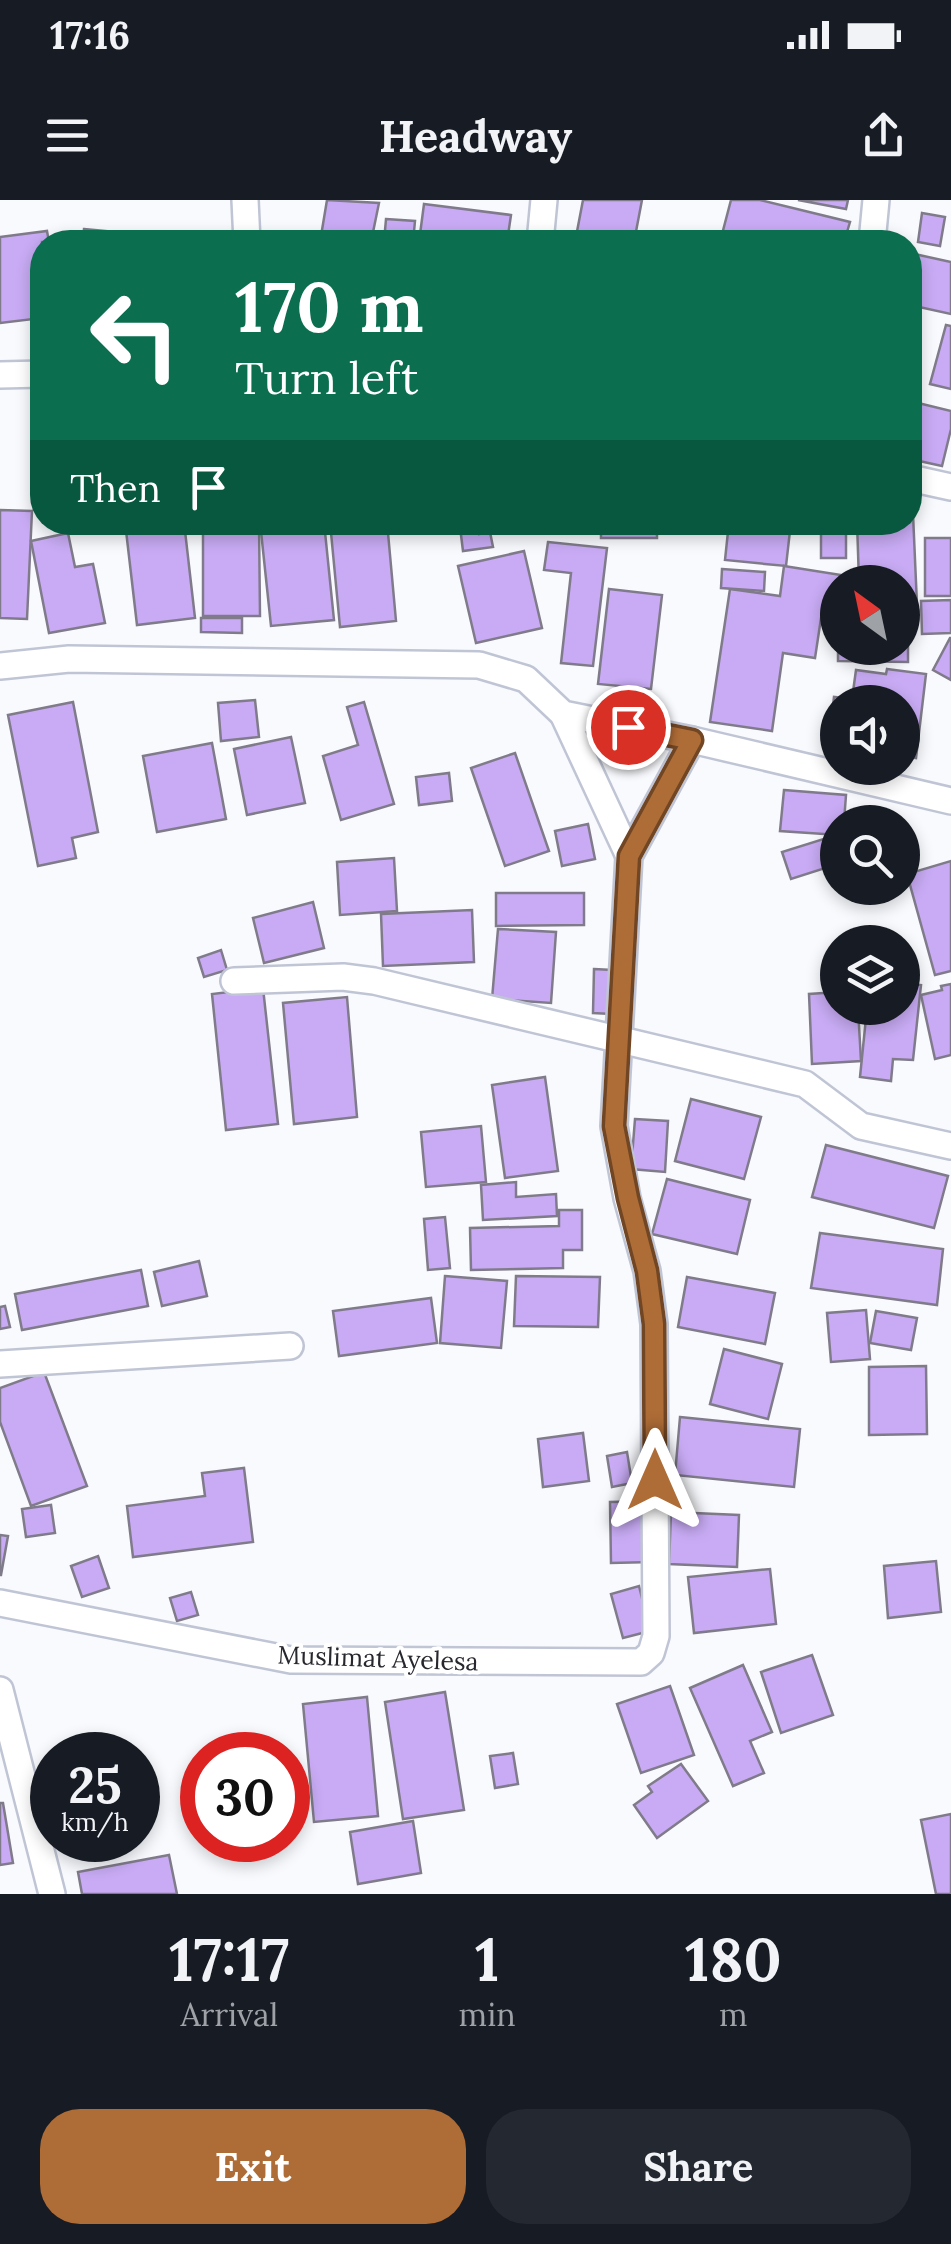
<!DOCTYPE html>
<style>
body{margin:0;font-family:Lora,serif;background:#242831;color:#f1f3f6;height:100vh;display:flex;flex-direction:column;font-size:38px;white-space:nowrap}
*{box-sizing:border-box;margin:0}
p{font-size:32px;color:#9ea1a6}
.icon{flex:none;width:55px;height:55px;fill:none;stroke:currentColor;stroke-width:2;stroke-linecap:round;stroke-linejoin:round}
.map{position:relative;height:1694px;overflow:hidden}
.details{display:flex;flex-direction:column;background:#171b24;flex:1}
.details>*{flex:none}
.guide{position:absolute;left:30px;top:30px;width:892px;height:305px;border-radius:40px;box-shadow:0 5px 15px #0003;background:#0b6e4f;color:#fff;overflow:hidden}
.needle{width:65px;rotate:327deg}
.controls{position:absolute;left:820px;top:365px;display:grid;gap:20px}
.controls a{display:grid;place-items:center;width:100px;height:100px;border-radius:50%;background:#171b24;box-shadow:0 5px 15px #0003;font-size:50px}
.speed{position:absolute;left:30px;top:1532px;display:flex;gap:20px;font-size:50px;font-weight:700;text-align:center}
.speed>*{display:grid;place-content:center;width:130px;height:130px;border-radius:50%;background:#171b24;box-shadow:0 5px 15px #0003;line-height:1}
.speed small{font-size:25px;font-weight:400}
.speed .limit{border:15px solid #d22;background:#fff;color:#111}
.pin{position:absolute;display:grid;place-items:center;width:85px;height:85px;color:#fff;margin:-42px;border:5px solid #fff;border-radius:50%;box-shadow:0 2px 10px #0007}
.me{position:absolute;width:110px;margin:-55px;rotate:0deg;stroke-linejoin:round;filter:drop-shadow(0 0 8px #0008)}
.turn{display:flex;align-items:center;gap:35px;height:210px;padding:0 40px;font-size:45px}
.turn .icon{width:130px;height:130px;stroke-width:2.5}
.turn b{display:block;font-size:70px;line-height:85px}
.then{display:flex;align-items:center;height:95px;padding:0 40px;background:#0003;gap:20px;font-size:38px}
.eta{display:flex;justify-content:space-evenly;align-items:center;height:170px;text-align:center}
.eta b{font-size:60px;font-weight:800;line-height:70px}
.primary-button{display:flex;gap:20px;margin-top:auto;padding:20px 40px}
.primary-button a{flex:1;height:115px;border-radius:40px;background:#ae6c37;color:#fff;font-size:40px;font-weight:800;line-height:115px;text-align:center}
.primary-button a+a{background:#242831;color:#f1f3f6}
.status{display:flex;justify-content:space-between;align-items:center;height:70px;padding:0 50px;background:#171b24;direction:ltr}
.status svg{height:28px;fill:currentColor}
header{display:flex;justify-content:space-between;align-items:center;height:130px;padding:0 40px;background:#171b24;font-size:45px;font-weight:800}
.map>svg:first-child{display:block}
.building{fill:#c8abf4;stroke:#807b8a;stroke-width:2.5}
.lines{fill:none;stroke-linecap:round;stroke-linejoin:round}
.street-casing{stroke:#c0c5d5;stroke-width:30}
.street{stroke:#fff;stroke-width:25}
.route-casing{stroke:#714624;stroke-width:25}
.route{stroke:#ae6c37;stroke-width:18}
.labels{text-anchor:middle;stroke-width:8;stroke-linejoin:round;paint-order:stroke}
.street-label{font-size:25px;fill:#27282e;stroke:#fff}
</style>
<div class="status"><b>17:16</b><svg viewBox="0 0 49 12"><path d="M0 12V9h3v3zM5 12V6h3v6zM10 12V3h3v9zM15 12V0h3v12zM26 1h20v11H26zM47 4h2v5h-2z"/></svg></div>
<header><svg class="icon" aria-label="menu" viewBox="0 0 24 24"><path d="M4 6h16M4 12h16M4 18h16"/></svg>Headway<svg class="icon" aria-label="share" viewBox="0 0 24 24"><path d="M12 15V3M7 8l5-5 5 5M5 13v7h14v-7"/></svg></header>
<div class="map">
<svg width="951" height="1694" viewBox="0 0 951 1694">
<rect width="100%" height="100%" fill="#f9fafd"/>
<!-- building -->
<g class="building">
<path d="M327,0L379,3L371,42H320Z"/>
<path d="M583,0H642L634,42H575Z"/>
<path d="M731,0H760L850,22L844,42H720Z"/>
<path d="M798,0H848L846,9Z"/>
<path d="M424,4L511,15L507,42H419Z"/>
<path d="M922,13L945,17L940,46L918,42Z"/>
<path d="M386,19L415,21L413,42H384Z"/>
<path d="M84,29L221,42H83Z"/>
<path d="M47,31L49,42H42V118L0,123V37Z"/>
<path d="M910,53L951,62V114L910,105Z"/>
<path d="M946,125L951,126V189L930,184Z"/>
<path d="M910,201L951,211V229L942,266L910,259Z"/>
<path d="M0,310L32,311L27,419L0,418Z"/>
<path d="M910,314H913L917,405H902V382H859L857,322H910Z"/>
<path d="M125,322H184L195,418L137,425Z"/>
<path d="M203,322H259L260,416H203Z"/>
<path d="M260,322H324L334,420L271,426Z"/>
<path d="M330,322H387L396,421L340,427Z"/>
<rect x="601" y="322" width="56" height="16"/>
<path d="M658,322H717L716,329Z"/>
<path d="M729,322H791L786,366L725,360Z"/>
<path d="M477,324L479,334L490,332L493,347L463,351L460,327Z"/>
<path d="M821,327L846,328V358H821Z"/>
<path d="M68,333L75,367L93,364L105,423L49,433L31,341Z"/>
<rect x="925" y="338" width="26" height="58"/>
<path d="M548,342L607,348L593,466L561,463L571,373L544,370Z"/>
<path d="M524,351L542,428L476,443L458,366Z"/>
<path d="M784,366L841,375L836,406L823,405L815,458L783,453L772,531L710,522L730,389L780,396Z"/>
<path d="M722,369L765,372L764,391L721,388Z"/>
<path d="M609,389L662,395L651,489L598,484Z"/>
<path d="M951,400V433L922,434L921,401Z"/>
<path d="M201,418H242V433L201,432Z"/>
<path d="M902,435H908V462L838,461V448H902Z"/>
<path d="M950,438H951V480L933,470Z"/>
<path d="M887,469L926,474L916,558L902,556V502H838V549L828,548L834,497L852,499L856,470L886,474Z"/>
<path d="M255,500L259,537L221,541L218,503Z"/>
<path d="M73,502L98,632L72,638L76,658L38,666L8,515Z"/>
<path d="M364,502L394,604L341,620L323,556L358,545L347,507Z"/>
<path d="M291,537L305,603L247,615L234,549Z"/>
<path d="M212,543L226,619L157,632L143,556Z"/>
<path d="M515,553L549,651L505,666L471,568Z"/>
<path d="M449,573L452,601L419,605L416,577Z"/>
<path d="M784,590L846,595L844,622H838V635L780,631Z"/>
<path d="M588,624L595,659L562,666L555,631Z"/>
<path d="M833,636L838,664L791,679L782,652Z"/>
<path d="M394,658L397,711L340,715L337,662Z"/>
<path d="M951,661V771L935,775L907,674Z"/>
<path d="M496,693H584V725L496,726Z"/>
<path d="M313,702L324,748L264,763L253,718Z"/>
<path d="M472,710L474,762L383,766L381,714Z"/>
<path d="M498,729L556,732L551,803L492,799Z"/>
<path d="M221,750L227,770L204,777L198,758Z"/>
<path d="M594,769L612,770L611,814L593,813Z"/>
<path d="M902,783L921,785L913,860L893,859L891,881L860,877L867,808H902Z"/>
<path d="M951,784V855L935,859L921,795L942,790L941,786Z"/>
<path d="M263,788L278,924L226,930L212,794Z"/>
<path d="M838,792V808H858L861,861L812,864L809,794Z"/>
<path d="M347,797L357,917L294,924L283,803Z"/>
<path d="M545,877L558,971L505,978L492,885Z"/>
<path d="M691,899L761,917L744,979L675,961Z"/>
<path d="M635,919L668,921L665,972L631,969Z"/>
<path d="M481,926L486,982L426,987L421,932Z"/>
<path d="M826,945L948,976L934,1028L812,997Z"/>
<path d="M667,979L750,1000L737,1054L652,1034Z"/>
<path d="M516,982V997L556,994L557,1016L483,1020L481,985Z"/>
<path d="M559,1010H582V1050H563V1068L471,1070L470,1028L559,1026Z"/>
<path d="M445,1017L450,1068L428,1070L424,1019Z"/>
<path d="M820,1033L943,1049L937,1105L811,1088Z"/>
<path d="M199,1061L207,1096L162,1106L154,1072Z"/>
<path d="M141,1070L148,1106L22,1130L15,1094Z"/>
<path d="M445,1076L507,1081L501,1148L440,1143Z"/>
<path d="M516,1076L600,1077L598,1127L514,1126Z"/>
<path d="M687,1077L775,1093L765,1144L678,1127Z"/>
<path d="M431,1098L437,1143L339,1156L333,1111Z"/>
<path d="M5,1106L10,1127L0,1129V1107Z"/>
<path d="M866,1110L870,1159L831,1162L827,1113Z"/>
<path d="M876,1111L917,1118L911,1150L870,1143Z"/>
<path d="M724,1149L782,1164L768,1219L710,1204Z"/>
<path d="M926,1166L927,1234L869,1235V1167Z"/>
<path d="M44,1172L87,1286L31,1306L0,1222V1188Z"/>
<path d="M680,1217L800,1229L794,1287L675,1275Z"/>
<path d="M583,1233L589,1281L543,1287L538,1239Z"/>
<path d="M627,1252L632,1283L612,1287L607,1256Z"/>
<path d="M244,1268L253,1342L133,1357L127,1306L205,1296L202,1273Z"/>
<path d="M650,1301L652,1362L611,1363L610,1302Z"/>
<path d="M51,1305L55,1333L26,1337L22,1309Z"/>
<path d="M671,1312L739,1315L737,1367L669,1364Z"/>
<path d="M0,1335L8,1336L1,1375H0Z"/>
<path d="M98,1356L109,1388L82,1397L71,1366Z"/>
<path d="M936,1361L941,1412L888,1418L884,1366Z"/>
<path d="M770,1369L776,1424L694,1433L688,1377Z"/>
<path d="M639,1386L650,1431L623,1438L611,1394Z"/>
<path d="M191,1392L198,1415L177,1421L170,1398Z"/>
<path d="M812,1455L833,1515L781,1533L761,1472Z"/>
<path d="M743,1465L772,1532L750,1541L764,1573L733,1586L690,1488Z"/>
<path d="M670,1486L694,1555L641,1573L617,1504Z"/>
<path d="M445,1492L464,1610L403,1619L385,1502Z"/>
<path d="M367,1497L378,1616L314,1622L303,1504Z"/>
<path d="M513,1553L518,1584L495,1588L490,1556Z"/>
<path d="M681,1564L708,1601L657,1638L634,1605L652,1592L648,1586Z"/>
<path d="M0,1603H3L13,1663L0,1665Z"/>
<path d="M951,1614V1694H936L921,1620Z"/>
<path d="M413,1621L421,1673L358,1684L350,1632Z"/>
<path d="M169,1655L177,1694H82L78,1672Z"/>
</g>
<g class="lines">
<defs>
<g id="street">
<path d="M245,0L247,42"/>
<path d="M540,42L544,0"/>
<path d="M872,42L876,0"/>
<path d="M0,175L42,174"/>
<path d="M910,278L951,287"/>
<path d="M0,466L69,459L479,465L526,479L563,514L692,540L951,601"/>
<path d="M563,514L629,656"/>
<path d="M234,781L343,777L374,781L805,884L861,926L951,946"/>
<path d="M0,1164L290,1146"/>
<path d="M0,1403L291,1460L641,1462L651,1453L656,1436L654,1124L647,1071L627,998L614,926L629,656L692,540"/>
<path d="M0,1490L52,1694"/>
</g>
</defs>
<!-- street casing -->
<use href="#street" class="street-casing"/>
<!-- street -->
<use href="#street" class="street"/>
</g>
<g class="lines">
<defs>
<path id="route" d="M628,527L692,540L629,656L614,926L628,998L647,1071L654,1124L655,1280"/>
</defs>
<!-- route casing -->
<use href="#route" class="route-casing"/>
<!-- route -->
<use href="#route" class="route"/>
</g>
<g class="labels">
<!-- street labels -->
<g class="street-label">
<text transform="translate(378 1458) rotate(2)" y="9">Muslimat Ayelesa</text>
</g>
</g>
</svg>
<div class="controls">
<a><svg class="needle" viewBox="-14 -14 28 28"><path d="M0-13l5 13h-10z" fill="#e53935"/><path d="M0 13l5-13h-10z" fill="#9ea1a6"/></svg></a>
<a><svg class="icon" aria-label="sound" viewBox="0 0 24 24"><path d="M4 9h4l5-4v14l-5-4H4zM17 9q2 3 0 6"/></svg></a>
<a><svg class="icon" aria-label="search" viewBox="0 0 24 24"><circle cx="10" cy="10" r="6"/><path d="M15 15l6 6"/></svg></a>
<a><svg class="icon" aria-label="layers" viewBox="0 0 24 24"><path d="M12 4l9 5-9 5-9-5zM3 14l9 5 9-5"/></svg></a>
</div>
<div class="speed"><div>25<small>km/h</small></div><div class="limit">30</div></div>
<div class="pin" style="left:628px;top:527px;background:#d93025"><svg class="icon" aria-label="arrive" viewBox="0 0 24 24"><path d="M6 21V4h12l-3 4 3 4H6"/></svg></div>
<svg class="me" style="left:655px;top:1280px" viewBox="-20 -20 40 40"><path d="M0-17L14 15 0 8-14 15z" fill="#ae6c37" stroke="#fff" stroke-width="4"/></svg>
<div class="guide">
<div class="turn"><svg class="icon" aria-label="left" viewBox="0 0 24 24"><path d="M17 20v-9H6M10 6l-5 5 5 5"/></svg><div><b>170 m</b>Turn left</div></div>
<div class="then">Then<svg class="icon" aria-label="arrive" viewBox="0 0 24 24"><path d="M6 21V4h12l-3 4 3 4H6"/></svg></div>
</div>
</div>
<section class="details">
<div class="eta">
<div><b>17:17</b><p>Arrival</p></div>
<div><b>1</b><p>min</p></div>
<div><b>180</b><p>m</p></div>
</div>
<div class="primary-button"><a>Exit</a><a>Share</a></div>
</section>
